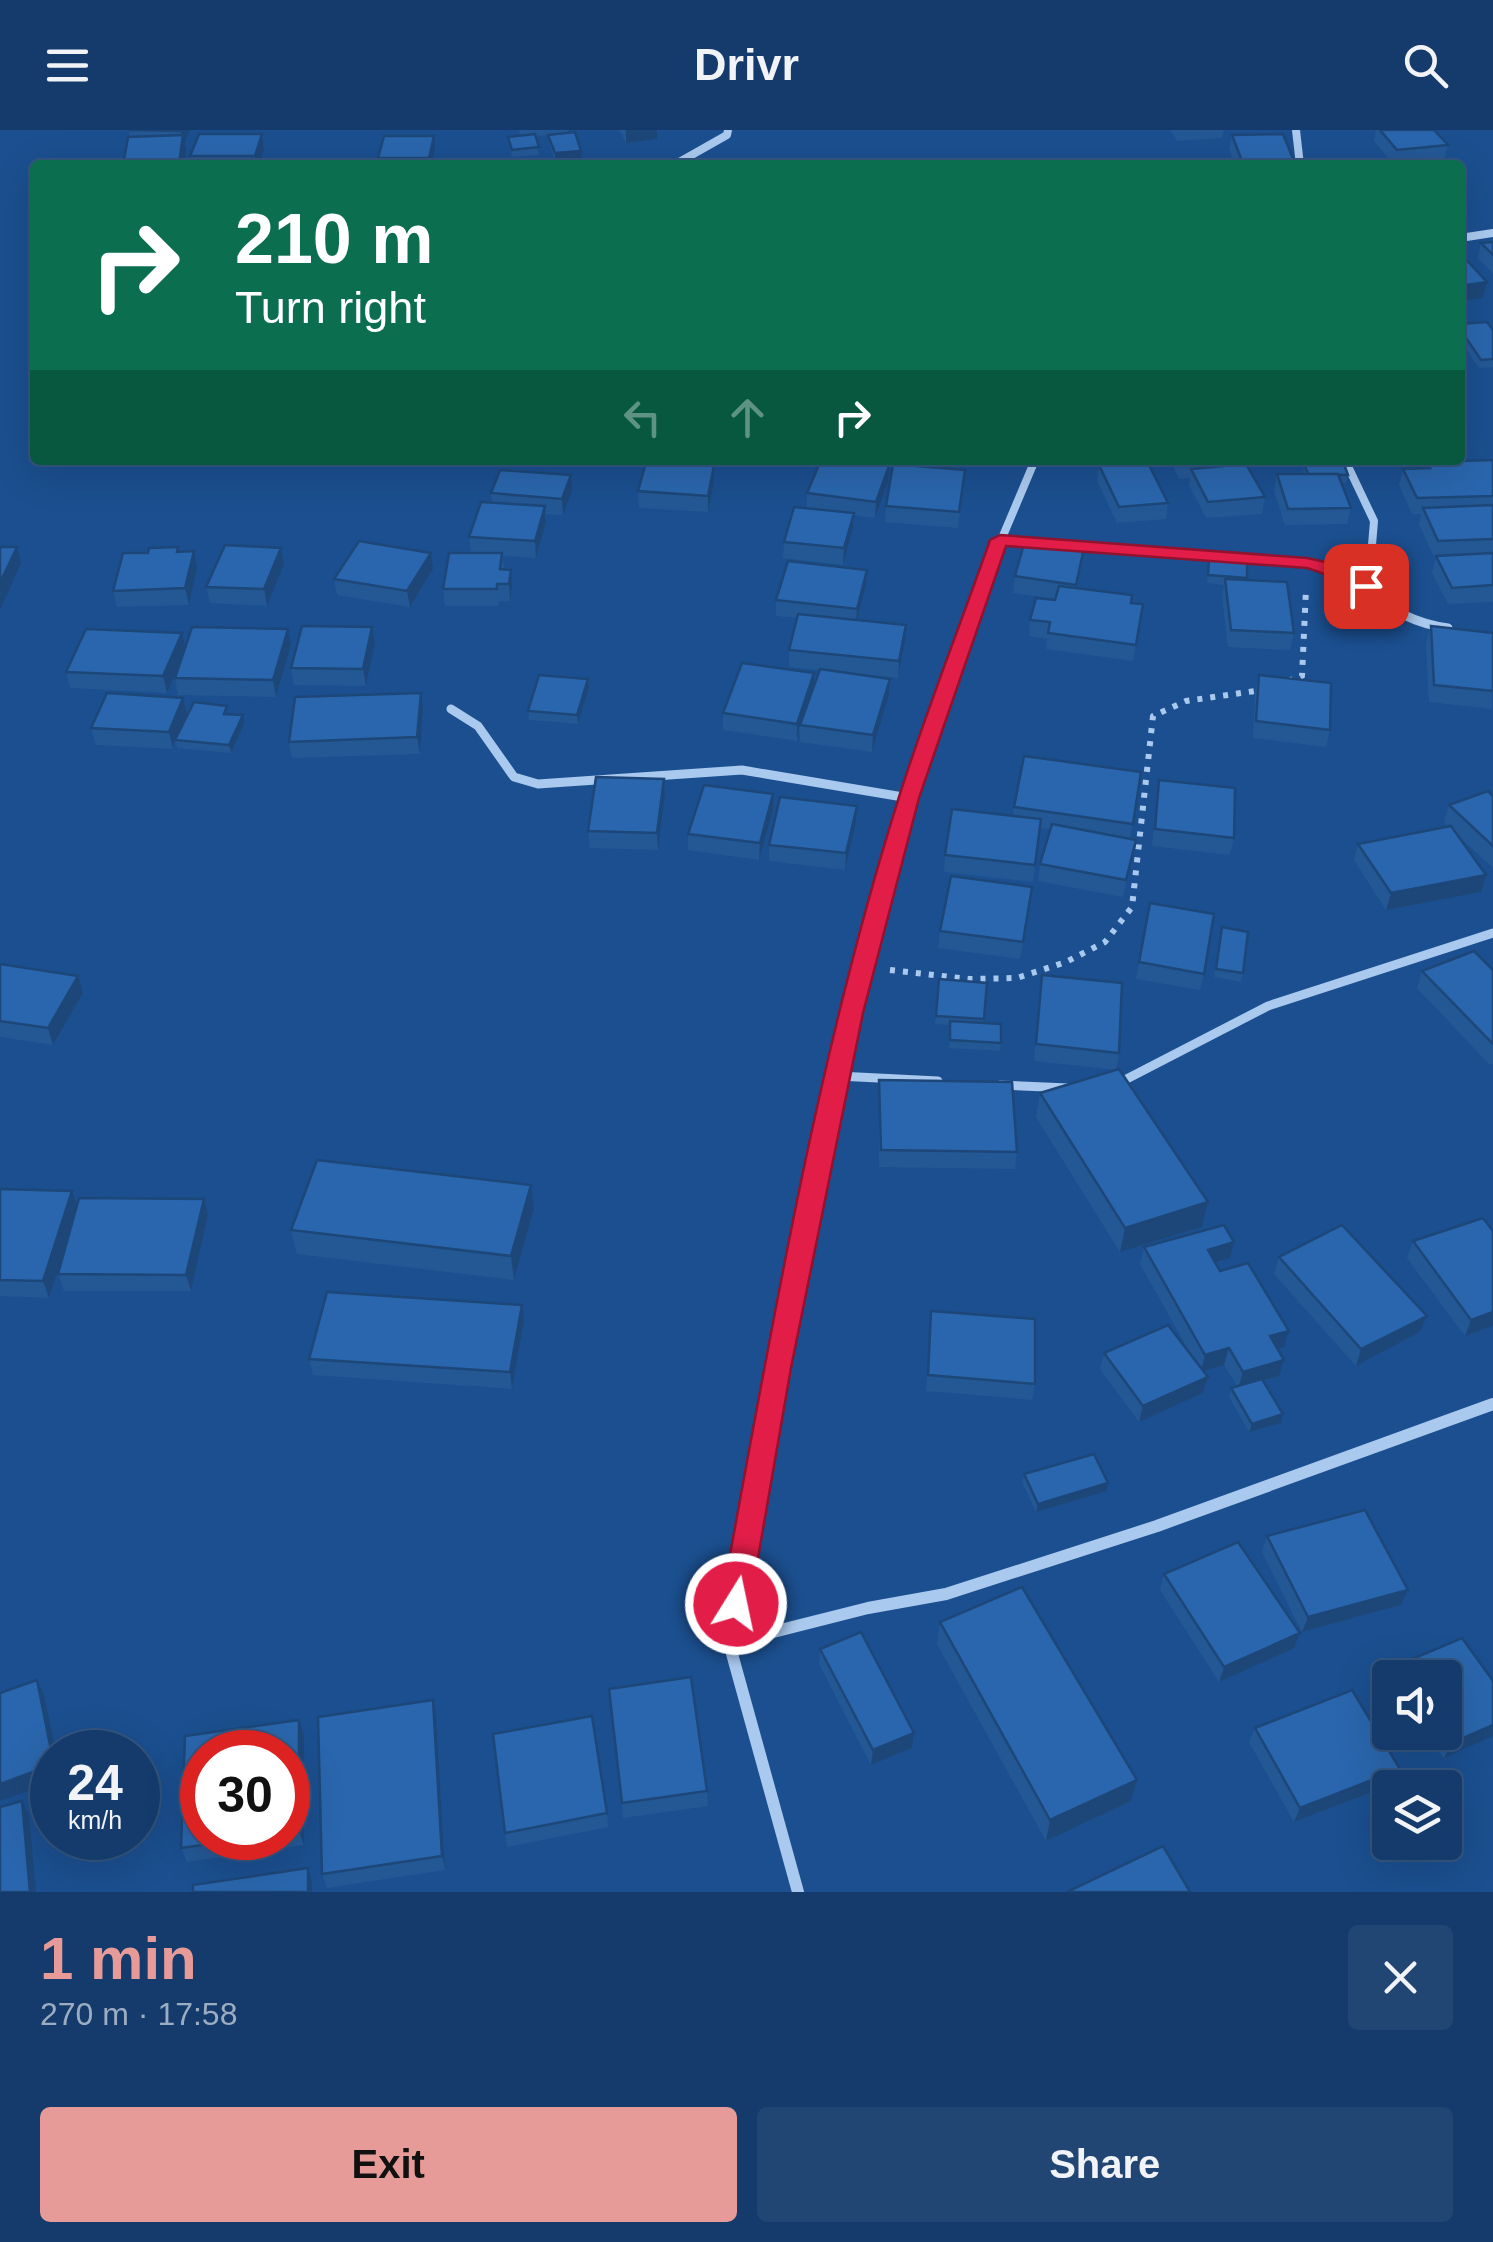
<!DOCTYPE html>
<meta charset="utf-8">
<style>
body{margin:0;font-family:Arial,sans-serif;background:#214673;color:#f1f3f6;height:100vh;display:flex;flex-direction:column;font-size:38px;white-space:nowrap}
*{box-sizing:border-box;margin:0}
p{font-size:32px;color:#9dadc1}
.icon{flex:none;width:55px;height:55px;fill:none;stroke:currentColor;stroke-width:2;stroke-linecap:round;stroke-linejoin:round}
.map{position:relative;height:1762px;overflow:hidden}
.sheet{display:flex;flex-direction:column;background:#143b6b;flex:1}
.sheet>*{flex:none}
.guide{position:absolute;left:30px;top:30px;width:1435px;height:305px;border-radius:10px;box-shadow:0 10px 40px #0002,0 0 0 2px #33557e;background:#0b6e4f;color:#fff;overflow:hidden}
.controls{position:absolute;left:1372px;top:1530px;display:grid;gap:20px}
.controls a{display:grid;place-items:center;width:90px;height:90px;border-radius:10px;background:#143b6b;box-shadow:0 10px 40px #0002,0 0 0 2px #33557e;font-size:50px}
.speed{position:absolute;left:30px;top:1600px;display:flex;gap:20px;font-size:50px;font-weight:700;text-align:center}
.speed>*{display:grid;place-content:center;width:130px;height:130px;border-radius:50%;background:#143b6b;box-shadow:0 10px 40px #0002,0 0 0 2px #33557e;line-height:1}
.speed small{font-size:25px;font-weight:400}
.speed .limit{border:15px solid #d22;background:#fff;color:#111}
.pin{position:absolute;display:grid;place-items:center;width:85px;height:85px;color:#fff;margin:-42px;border-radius:20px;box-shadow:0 5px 15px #0006}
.me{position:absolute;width:110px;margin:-55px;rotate:10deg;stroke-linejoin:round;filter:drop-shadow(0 0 8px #0008)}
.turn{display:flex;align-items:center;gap:35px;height:210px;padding:0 40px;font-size:45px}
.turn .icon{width:130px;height:130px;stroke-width:2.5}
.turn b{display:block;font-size:70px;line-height:85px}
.lanes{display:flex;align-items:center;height:95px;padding:0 40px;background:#0003;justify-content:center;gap:50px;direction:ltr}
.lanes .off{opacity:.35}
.round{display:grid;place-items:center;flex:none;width:105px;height:105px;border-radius:10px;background:#214673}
.head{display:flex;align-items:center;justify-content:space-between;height:170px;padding:0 40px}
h1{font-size:60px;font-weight:800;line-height:75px;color:#e69b98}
.primary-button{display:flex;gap:20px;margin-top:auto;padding:20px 40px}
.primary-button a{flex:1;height:115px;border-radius:10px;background:#e69b98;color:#111;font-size:40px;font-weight:800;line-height:115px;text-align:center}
.primary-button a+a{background:#214673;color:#f1f3f6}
header{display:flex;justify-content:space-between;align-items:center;height:130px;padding:0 40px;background:#143b6b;font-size:45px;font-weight:800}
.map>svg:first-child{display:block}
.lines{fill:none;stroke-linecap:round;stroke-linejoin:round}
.path{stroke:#a9c9ee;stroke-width:6;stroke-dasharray:5 8;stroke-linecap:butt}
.street-far2{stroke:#a9c9ee;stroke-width:8}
.street-far1{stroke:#a9c9ee;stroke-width:9}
.street{stroke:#a9c9ee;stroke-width:12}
.wall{fill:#245895;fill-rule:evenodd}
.shaded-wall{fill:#1d4779}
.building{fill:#2a66ad;stroke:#1d4779;stroke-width:2.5}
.route{fill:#e11d48;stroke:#92132f;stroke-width:2.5}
</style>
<header><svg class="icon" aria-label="menu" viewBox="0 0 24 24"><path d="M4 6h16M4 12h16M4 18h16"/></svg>Drivr<svg class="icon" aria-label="search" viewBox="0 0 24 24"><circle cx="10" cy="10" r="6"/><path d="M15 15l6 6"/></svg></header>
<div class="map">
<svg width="1493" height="1762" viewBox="0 0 1493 1762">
<rect width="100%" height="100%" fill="#1b4f8f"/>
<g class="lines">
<!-- path -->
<g class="path">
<path d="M1288,551L1302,546L1306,459"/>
<path d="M890,840L969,849L1017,848L1066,832L1105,812L1132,777L1153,586L1186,571L1262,560"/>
</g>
<!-- street-far2 -->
<g class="street-far2">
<path d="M1296,0L1300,35"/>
<path d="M674,35L727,5L728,0"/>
<path d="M1460,108L1493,103"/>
<path d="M1345,330L1374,391L1370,439"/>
<path d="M999,410L1307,433L1329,439"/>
<path d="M989,439L1035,330"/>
</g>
<!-- street-far1 -->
<g class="street-far1">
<path d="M1322,437C1374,455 1387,490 1448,498"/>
<path d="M1366,456L1371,437"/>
<path d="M451,579L478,596L514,647L538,654L742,640L909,668"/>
<path d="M838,946L938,951"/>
<path d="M1000,955L1068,958"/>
<path d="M1115,955L1268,876L1493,803"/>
<path d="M824,1013L851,883L909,668L990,437"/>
</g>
<!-- street -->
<g class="street">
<path d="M729,1513L868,1478L946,1464L1157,1396L1493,1274"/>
<path d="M798,1762L729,1513L778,1238L825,1010"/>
</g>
</g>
<!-- wall -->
<g class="wall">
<path d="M129,0H190L185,12L186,19L130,7Z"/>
<path d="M519,0H568V3L581,21L582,28L555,31L549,12V5L535,6L539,25L512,27L508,7L520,5Z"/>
<path d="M619,0H657V9L626,13Z"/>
<path d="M1170,0H1224L1222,8L1177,11Z"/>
<path d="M1376,0H1434L1448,15L1444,30L1394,35L1374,11Z"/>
<path d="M262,4L264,19L259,35H192L190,26Z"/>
<path d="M1232,5L1294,31V35H1235L1229,19Z"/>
<path d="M435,20L432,35H379L378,28Z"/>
<path d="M1493,112V144L1478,128L1481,113Z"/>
<path d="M1460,194L1493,200V237L1479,238L1460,210Z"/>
<path d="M447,330H513L512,336L448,332Z"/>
<path d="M538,330H592L591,333Z"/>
<path d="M1170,330H1234L1233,335L1265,367L1262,384L1206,388L1189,355L1190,348L1179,349Z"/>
<path d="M1493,330V472L1448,474L1432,443L1436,427H1434L1419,394L1421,384H1412L1399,355L1403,339H1424L1426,332Z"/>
<path d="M1304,334L1348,345L1346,353H1342L1351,378L1347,394L1285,395L1274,361L1277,344H1303Z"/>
<path d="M1099,335L1168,373L1166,389L1117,393L1097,351Z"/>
<path d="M965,340L958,398L885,392L886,376Z"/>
<path d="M888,352L875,388L854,385L853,399L843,435L783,428L784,412L807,378V363Z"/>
<path d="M714,353L708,382L639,378L638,361Z"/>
<path d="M572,361L563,385L546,384V392L536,428L503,426L504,440H511L512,456L510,471H499L498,476H445L443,459L471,423L469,407L492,373L491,363Z"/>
<path d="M178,417L179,422L194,421L197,438L189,475L117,477L113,461L148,423Z"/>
<path d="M1084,418L1077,458L1131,473L1143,474L1133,531L1046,519L1047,509L1029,506L1030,490L1056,469L1013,463L1015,446Z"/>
<path d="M1209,428L1247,432V450L1294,503L1290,520L1228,517L1222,466L1224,455L1207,453Z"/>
<path d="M284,434L267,476L210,473L206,457Z"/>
<path d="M433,439L410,477L337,465L334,449Z"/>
<path d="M867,440L866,456L858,490L905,511L898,548L853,543L890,549L889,565L872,622L800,612V600L797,611L723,600V583L814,556L819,540L789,537V520L797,488L776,486V470Z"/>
<path d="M1431,496L1493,503L1492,579L1429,572L1426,513Z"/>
<path d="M182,503L185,518L291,515L276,567L178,565L175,548L179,534L167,563L70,558L66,542Z"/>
<path d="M375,513L366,556L294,555L291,538Z"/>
<path d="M1259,545L1330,600L1326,617L1253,608L1255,562Z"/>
<path d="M588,549L589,558L578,594L529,590L528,581Z"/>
<path d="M423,579L420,624L292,628L289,612Z"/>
<path d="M187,584H229L244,594L231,623L177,618L176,612L173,619L96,615L91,598Z"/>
<path d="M1141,642L1130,709L1136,710L1123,767L1038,751L1040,734L1050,699L1040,698L1033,752L944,742L945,725L1013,685L1014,677Z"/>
<path d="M664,649L665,665L658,720L590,718L588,701Z"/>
<path d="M1159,650L1234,708L1230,725L1152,716Z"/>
<path d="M773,664V680L759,730L688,720V704Z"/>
<path d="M1493,666V738L1456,704L1481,762L1386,780L1354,730L1358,714L1449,697L1444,692L1449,675Z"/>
<path d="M857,676L856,692L845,740L769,731V715Z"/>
<path d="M1032,757L1020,829L938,818L940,801Z"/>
<path d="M1150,773L1204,844L1200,860L1136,849Z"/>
<path d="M1220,806L1243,843L1241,852L1214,847Z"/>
<path d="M0,834L83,863L53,915L0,907Z"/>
<path d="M1493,840V934L1490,935L1417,858L1422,841Z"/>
<path d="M1042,845L1119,923L1116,940L1034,931Z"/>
<path d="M939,849L987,853L984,893L1001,913L1000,921L949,918L950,895L935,894Z"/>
<path d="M879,950L1017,1022L1015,1039L879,1037Z"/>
<path d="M1040,963L1208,1072L1202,1097L1120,1122L1036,987Z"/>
<path d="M0,1059L77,1076L208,1085L191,1161H64L58,1144L67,1112L49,1168L0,1166Z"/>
<path d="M534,1079L514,1150L297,1124L291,1100Z"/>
<path d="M1413,1111L1493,1196L1465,1206L1407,1128Z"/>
<path d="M1144,1117L1230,1128L1216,1133L1220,1141L1284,1217L1278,1219L1284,1230L1279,1246L1264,1251L1281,1293L1249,1302L1229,1267L1231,1258L1237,1256L1224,1235L1203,1241V1263L1139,1292L1100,1239L1104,1223L1194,1230L1140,1134Z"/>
<path d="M1279,1127L1427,1186L1420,1202L1356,1236L1274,1144Z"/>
<path d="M931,1181L1035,1254L1032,1270L926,1261Z"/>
<path d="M524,1191L512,1259L313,1245L309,1229Z"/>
<path d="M1024,1344L1108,1353L1107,1361L1036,1382L1022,1352Z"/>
<path d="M1267,1406L1401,1475L1302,1502L1262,1422Z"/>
<path d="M1164,1444L1300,1503L1294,1518L1219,1552L1160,1460Z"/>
<path d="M940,1492L1137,1650L1131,1671L1046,1711L937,1514Z"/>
<path d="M820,1519L912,1618L871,1635L819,1534Z"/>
<path d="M1398,1535L1493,1551L1444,1628L1427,1602H1445V1548H1393Z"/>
<path d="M609,1559L707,1661L708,1676L623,1688Z"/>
<path d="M436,1585L445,1740L327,1758L322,1744Z"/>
<path d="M299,1590L304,1605V1715L187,1732L181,1718ZM288,1622V1708H202Z"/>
<path d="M1255,1598L1393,1654L1294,1692L1249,1612Z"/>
<path d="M607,1683L608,1697L507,1717L505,1703Z"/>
</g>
<!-- shaded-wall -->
<g class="shaded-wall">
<path d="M181,0H190L185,12L186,19L184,35H179L182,11Z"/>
<path d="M626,0H657V9L626,13Z"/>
<path d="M262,4L264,19L259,35H256L255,26Z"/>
<path d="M434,6L435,20L432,35H429V28Z"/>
<path d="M581,21L582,28L555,31V23Z"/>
<path d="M1487,152L1483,168L1460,171V156Z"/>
<path d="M1466,273L1462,289H1460V274Z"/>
<path d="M714,336V353L708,382V366Z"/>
<path d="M889,336L888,352L875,388L876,372Z"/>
<path d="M571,345L572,361L563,385L562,369Z"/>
<path d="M545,376L546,392L536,428L535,411Z"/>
<path d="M854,383L853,399L843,435L844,418Z"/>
<path d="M17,417L21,433L0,480V453Z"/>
<path d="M281,418L284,434L267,476L264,459Z"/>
<path d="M194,421L197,438L189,475L185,458Z"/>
<path d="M431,423L433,439L410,477L407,461Z"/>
<path d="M511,440L512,456L510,471L509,454Z"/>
<path d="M867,440L866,456L856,495L857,479Z"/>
<path d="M906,495L905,511L898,548L899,531Z"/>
<path d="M372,497L375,513L366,556L363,539Z"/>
<path d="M288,499L291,515L276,567L273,550Z"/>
<path d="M182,503L186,520L167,563L163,546Z"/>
<path d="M814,543V559L800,595L797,611V594Z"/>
<path d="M588,549L589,558L578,594L577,585Z"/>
<path d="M890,549L889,565L872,622L873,605Z"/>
<path d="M421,563L423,579L420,624L417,607Z"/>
<path d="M183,568L187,584L175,610L173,619L169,602Z"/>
<path d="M243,585L244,594L231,623L229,615Z"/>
<path d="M664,649L665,665L658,720L657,703Z"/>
<path d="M773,664V680L759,730L760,713Z"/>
<path d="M857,676L856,692L845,740L846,723Z"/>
<path d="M1486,745L1481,762L1386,780L1391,763Z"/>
<path d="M78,846L83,863L53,915L48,898Z"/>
<path d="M531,1055L534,1079L514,1150L511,1126Z"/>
<path d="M72,1061L78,1078L49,1168L43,1151Z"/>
<path d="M204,1069L208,1085L191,1161L186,1145Z"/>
<path d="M1208,1072L1202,1097L1120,1122L1125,1098Z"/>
<path d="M1234,1112L1230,1128L1204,1136L1208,1120Z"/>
<path d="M522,1175L524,1191L512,1259L510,1242Z"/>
<path d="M1493,1182V1196L1465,1206L1471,1190Z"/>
<path d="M1427,1186L1420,1202L1356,1236L1361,1219Z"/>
<path d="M1289,1201L1284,1217L1266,1223L1270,1206Z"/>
<path d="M1229,1218L1224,1235L1201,1242L1205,1225Z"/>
<path d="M1284,1230L1279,1246L1238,1258L1243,1242Z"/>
<path d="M1208,1247L1203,1263L1139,1292L1143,1276Z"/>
<path d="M1283,1284L1281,1293L1249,1302L1252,1294Z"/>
<path d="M1108,1353L1107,1361L1036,1382L1038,1374Z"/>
<path d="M1408,1460L1401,1475L1302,1502L1308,1487Z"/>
<path d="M1300,1503L1294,1518L1219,1552L1224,1537Z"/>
<path d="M37,1550L44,1565L56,1622H52Z"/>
<path d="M433,1570L436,1585L445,1740L442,1726Z"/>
<path d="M299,1590L304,1605V1715L299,1701Z"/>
<path d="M1493,1595V1606L1444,1628L1452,1613Z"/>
<path d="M914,1603L912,1618L871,1635L873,1620Z"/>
<path d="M52,1635V1652L0,1671V1654Z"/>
<path d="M1400,1639L1393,1654L1294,1692L1300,1678Z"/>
<path d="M1137,1650L1131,1671L1046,1711L1050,1690Z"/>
<path d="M22,1671L29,1685L36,1762H30Z"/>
<path d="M308,1738L312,1752V1762H308Z"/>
</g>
<!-- building -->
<g class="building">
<path d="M129,0H181V1Z"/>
<path d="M1380,0H1434L1448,15L1397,20Z"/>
<path d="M575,2L581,21L555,23L548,5Z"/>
<path d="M199,4H262L255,26H190Z"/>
<path d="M535,4L539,17L512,20L508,7Z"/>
<path d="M1283,4L1294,31H1242L1232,5Z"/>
<path d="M183,5L179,34L123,35L128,7Z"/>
<path d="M384,6H434L429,28H378Z"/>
<path d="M1493,112V125L1481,113Z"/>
<path d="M1460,123L1487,152L1460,156Z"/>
<path d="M1487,192L1493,200V229L1481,230L1460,199V194Z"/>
<path d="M821,330H844L889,336L876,372L807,363Z"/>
<path d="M1181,330H1209L1182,332Z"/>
<path d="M1493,330V366L1417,368L1403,339L1430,338L1426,332Z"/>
<path d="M1147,331L1168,373L1119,377L1099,335Z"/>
<path d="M646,332L714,336L708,366L638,361Z"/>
<path d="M893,334L965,340L959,382L886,376Z"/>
<path d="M1246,334L1265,367L1208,372L1191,339Z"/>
<path d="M1304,334H1344L1348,345L1308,344Z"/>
<path d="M500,340L571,345L562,369L491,363Z"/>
<path d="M1277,344H1338L1351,378L1288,379Z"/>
<path d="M481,372L545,376L535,411L469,407Z"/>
<path d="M1493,375V409L1438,411L1423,378Z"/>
<path d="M794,377L854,383L844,418L784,412Z"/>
<path d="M1025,410L1084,418L1076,455L1015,446Z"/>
<path d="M359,411L431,423L407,461L334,449Z"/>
<path d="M225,415L281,418L264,459L206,457Z"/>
<path d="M0,417H17L0,453Z"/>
<path d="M178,417L177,422L194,421L185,458L113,461L123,423H148L149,418Z"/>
<path d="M449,423H502L500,439L511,440L509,454H497V459H443Z"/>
<path d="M1493,423V455L1452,458L1436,426Z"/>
<path d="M1209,428L1247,432V448L1208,445Z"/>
<path d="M788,431L867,440L857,479L776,470Z"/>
<path d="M1225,449L1287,452L1294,503L1231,500Z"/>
<path d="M1059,456L1132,465L1131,473L1143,474L1136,515L1048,503L1050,492L1030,490L1036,468L1055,470Z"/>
<path d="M798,484L906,495L899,531L789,520Z"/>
<path d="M302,496L372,497L363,539L291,538Z"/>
<path d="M1431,496L1493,503V561L1434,555Z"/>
<path d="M192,497L288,499L273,550L175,548Z"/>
<path d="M86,499L182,503L163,546L66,542Z"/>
<path d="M742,533L814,543L797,594L723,583Z"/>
<path d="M820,539L890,549L873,605L800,595Z"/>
<path d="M539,545L588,549L577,585L528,581Z"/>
<path d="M1259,545L1331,553L1330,600L1256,591Z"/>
<path d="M107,563L183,568L169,602L91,598Z"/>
<path d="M421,563L417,607L289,612L295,567Z"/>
<path d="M194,572L227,576L224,584L243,585L229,615L175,610Z"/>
<path d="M1024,626L1141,642L1133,694L1014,677Z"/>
<path d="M596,647L664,649L657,703L588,701Z"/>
<path d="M1159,650L1235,658L1234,708L1155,699Z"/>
<path d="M704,655L773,664L760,713L688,704Z"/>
<path d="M1488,661L1493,666V716L1449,675Z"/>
<path d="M780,667L857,676L846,723L769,715Z"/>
<path d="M952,679L1041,689L1035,735L945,725Z"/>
<path d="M1052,694L1136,710L1126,750L1040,734Z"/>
<path d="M1451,696L1486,745L1391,763L1358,714Z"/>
<path d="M951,746L1032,757L1023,812L940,801Z"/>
<path d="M1150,773L1214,784L1204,844L1139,832Z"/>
<path d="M1222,797L1248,802L1243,843L1216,839Z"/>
<path d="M1474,821L1493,840V914L1422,841Z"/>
<path d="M0,834L78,846L48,898L0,891Z"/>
<path d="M1042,845L1122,853L1119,923L1036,914Z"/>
<path d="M939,849L987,853L984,889L936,886Z"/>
<path d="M950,891L1001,894V913L950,910Z"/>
<path d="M1119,939L1208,1072L1125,1098L1040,963Z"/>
<path d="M879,950L1012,952L1017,1022L881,1020Z"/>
<path d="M317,1030L531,1055L511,1126L291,1100Z"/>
<path d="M0,1059L72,1061L43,1151L0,1150Z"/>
<path d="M79,1068L204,1069L186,1145L58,1144Z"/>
<path d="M1483,1088L1493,1101V1182L1471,1190L1413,1111Z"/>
<path d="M1224,1095L1234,1112L1208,1120L1220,1141L1248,1133L1289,1201L1270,1206L1284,1230L1243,1242L1229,1218L1205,1225L1144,1117Z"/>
<path d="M1342,1095L1427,1186L1361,1219L1279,1127Z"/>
<path d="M327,1162L522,1175L510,1242L309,1229Z"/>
<path d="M931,1181L1035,1189V1254L928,1245Z"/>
<path d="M1168,1195L1208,1247L1143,1276L1104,1223Z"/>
<path d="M1262,1249L1283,1284L1252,1294L1231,1258Z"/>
<path d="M1094,1324L1108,1353L1038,1374L1024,1344Z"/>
<path d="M1365,1380L1408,1460L1308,1487L1267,1406Z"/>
<path d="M1238,1412L1300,1503L1224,1537L1164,1444Z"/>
<path d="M1022,1457L1137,1650L1050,1690L940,1492Z"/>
<path d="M861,1502L914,1603L873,1620L820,1519Z"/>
<path d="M1462,1508L1493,1551V1595L1452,1613L1444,1602L1445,1548H1407L1398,1535Z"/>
<path d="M691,1547L707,1661L622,1673L609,1559Z"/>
<path d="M37,1550L52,1625V1635L0,1654V1563Z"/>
<path d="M1352,1560L1400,1639L1300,1678L1255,1598Z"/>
<path d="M433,1570L442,1726L322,1744L318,1587Z"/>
<path d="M592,1586L607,1683L505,1703L493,1604Z"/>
<path d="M299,1590V1701L288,1703V1622H202V1708H253L181,1718L185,1606Z"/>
<path d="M22,1671L30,1762H0V1677Z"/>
<path d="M1163,1716L1190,1762H1067Z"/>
<path d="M308,1738V1762H193V1755Z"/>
</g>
<!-- route -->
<path class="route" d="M1000,405L1307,428L1344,436L1375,456L1372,460C1358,462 1327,443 1307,438L1006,416L919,668L863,883L791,1238L750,1474L746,1483L736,1486L726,1483L721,1474C770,1207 817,926 899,667C926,581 960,496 990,410Z"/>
</svg>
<div class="controls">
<a><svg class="icon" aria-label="sound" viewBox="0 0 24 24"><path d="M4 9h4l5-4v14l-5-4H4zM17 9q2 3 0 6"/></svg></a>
<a><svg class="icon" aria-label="layers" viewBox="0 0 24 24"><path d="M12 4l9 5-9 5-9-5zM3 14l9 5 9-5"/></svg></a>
</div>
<div class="speed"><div>24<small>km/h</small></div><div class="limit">30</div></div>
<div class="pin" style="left:1366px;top:456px;background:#d93025"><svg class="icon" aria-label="arrive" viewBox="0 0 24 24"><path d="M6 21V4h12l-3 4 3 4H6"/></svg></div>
<svg class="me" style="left:736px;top:1474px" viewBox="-20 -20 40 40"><circle r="17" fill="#e11d48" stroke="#fff" stroke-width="3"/><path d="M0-11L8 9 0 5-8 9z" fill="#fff"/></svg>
<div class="guide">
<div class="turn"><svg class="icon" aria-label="right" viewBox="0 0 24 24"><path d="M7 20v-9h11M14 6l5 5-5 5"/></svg><div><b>210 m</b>Turn right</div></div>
<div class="lanes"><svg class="icon off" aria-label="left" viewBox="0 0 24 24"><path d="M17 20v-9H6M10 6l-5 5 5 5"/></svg><svg class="icon off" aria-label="ahead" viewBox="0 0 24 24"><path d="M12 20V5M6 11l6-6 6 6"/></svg><svg class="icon" aria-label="right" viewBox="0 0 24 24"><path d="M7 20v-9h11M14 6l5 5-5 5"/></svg></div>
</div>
</div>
<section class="sheet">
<div class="head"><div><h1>1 min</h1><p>270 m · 17:58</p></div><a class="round"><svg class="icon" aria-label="close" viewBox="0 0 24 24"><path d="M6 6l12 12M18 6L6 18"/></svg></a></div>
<div class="primary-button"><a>Exit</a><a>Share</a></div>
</section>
